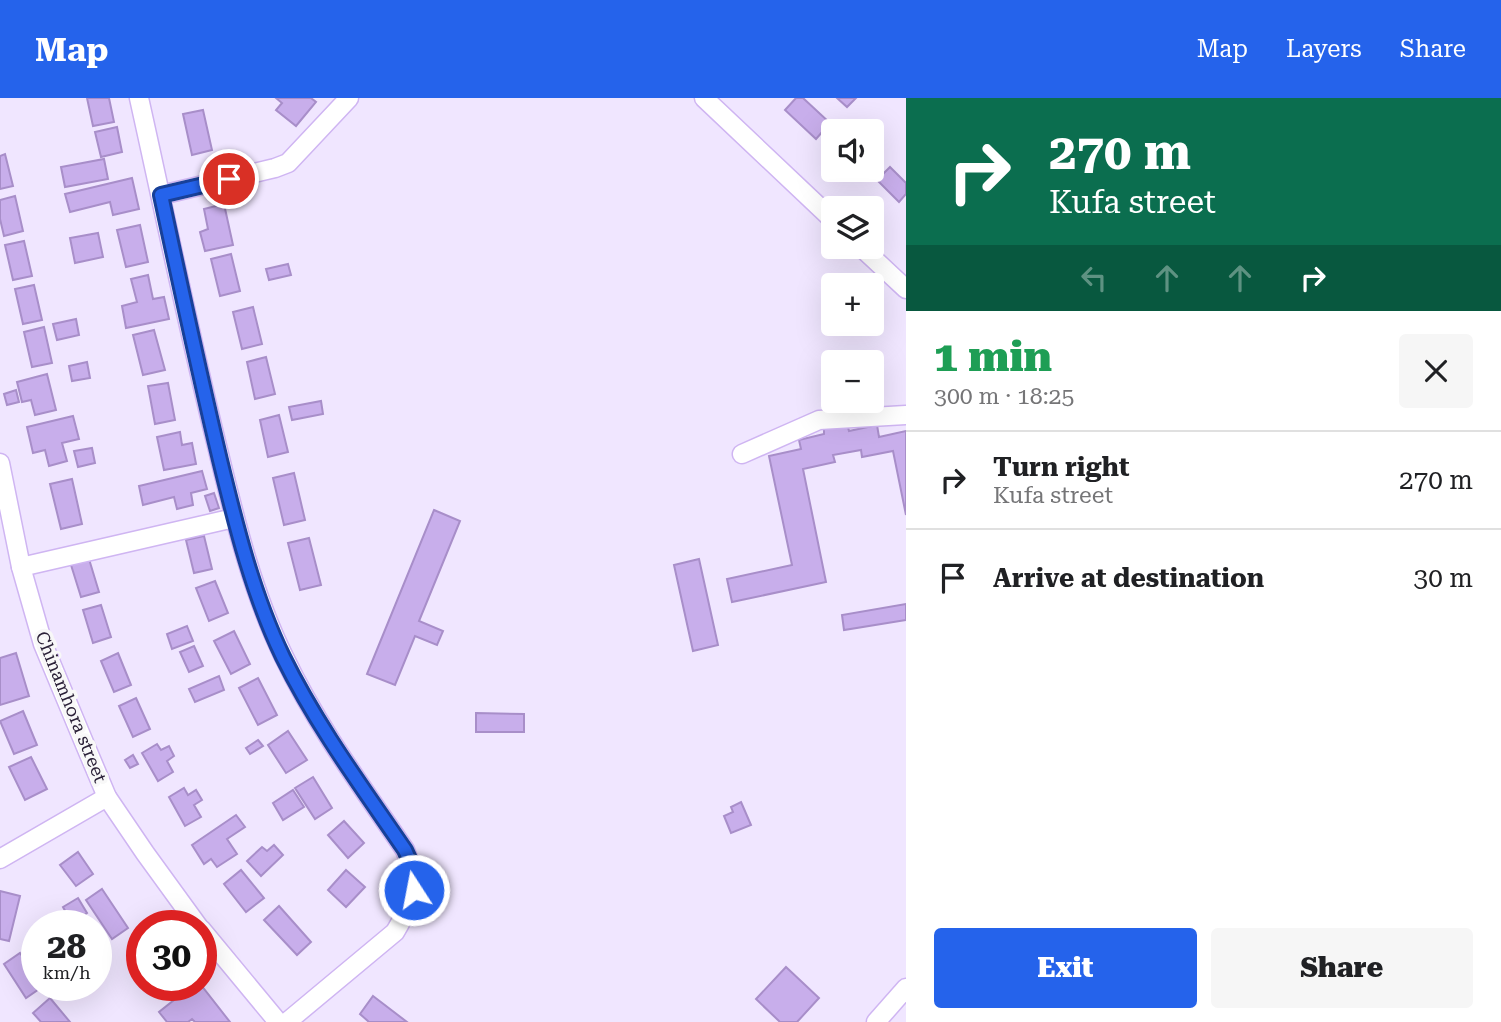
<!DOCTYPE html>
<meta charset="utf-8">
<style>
body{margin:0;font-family:"Roboto Serif",serif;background:#f6f6f6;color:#202124;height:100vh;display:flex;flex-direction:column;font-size:26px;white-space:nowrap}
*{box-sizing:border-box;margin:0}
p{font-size:23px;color:#757577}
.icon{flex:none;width:38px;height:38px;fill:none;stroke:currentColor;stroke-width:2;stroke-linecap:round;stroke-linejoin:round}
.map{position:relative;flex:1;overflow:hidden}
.details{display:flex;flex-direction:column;background:#fff;width:595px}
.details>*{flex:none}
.hud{background:#0b6e4f;color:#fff;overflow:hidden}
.tools{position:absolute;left:821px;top:21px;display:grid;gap:14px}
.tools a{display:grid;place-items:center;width:63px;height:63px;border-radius:7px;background:#fff;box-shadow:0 7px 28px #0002;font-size:35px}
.speed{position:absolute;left:21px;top:812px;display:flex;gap:14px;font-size:35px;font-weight:700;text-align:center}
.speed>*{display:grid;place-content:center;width:91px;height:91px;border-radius:50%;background:#fff;box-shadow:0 7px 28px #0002;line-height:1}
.speed small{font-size:18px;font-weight:400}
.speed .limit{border:10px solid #d22;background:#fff;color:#111}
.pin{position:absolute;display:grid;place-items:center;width:60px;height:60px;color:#fff;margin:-30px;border:4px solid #fff;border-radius:50%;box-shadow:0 2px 7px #0007}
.me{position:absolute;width:77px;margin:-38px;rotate:349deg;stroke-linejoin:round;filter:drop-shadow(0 0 5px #0008)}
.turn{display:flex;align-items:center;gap:24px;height:147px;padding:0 28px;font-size:32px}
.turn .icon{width:91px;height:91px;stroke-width:2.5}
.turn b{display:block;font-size:49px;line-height:60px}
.lanes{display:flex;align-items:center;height:66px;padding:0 28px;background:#0003;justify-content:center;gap:35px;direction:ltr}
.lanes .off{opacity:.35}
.round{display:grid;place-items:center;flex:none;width:74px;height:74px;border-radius:7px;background:#f6f6f6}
.head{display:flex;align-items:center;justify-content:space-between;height:119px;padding:0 28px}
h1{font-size:42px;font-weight:800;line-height:52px;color:#1e9e55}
.button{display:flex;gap:14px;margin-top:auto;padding:14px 28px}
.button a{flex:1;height:80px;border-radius:7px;background:#2563eb;color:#fff;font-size:28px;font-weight:800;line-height:80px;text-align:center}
.button a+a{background:#f6f6f6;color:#202124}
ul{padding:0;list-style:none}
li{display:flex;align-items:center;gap:21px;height:98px;padding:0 28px;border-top:2px solid #e0e0e0}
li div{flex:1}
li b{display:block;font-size:26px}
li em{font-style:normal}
header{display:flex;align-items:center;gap:42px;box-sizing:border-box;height:98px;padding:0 35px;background:#2563eb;color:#fff}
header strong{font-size:33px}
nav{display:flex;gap:38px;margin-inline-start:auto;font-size:24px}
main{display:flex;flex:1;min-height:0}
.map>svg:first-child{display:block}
.building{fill:#c8aeeb;stroke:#a88ec9;stroke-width:2}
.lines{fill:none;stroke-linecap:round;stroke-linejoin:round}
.minor-casing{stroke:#cfb5f2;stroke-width:21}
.minor{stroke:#fff;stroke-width:18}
.route-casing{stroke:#184099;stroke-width:18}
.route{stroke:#2563eb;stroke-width:12}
.labels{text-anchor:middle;stroke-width:7;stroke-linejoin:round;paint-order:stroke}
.street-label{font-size:18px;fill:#2b2138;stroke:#f8f8f8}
</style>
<header>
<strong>Map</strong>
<nav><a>Map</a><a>Layers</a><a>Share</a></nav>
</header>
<main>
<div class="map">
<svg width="906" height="924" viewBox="0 0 906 924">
<rect width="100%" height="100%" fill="#f0e6ff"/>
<!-- building -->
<g class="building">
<path d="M87,0H109L114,24L93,28Z"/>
<path d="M276,0H311L316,4L296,28L276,12L282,5Z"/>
<path d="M796,0H803L830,25L816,41L785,12Z"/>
<path d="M837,0H856L847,9Z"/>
<path d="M203,12L212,52L192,57L183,16Z"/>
<path d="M117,29L122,54L101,59L95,34Z"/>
<path d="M5,56L13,88L0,91V58Z"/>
<path d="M104,61L108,81L65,89L61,69Z"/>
<path d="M890,69L906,85V96L899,104L877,82Z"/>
<path d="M132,80L139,111L113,117L110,104L70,114L65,96Z"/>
<path d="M15,98L23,133L4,138L0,121V102Z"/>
<path d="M224,106L233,147L205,153L200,134L208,131L204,111Z"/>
<path d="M140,127L148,164L126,169L117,132Z"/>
<path d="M98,135L103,159L75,165L70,140Z"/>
<path d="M24,143L32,178L13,182L5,147Z"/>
<path d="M231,156L240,193L220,198L211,161Z"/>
<path d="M288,166L291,177L269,182L266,171Z"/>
<path d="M148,177L153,201L164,199L169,221L126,230L122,208L137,204L131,181Z"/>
<path d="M34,187L42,222L23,226L15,191Z"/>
<path d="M253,209L262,246L242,251L233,214Z"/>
<path d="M76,221L79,237L57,242L53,226Z"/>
<path d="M44,229L52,265L32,269L24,234Z"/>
<path d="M154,232L165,272L143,277L133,237Z"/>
<path d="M266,259L275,296L255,301L247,264Z"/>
<path d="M87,264L90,280L72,283L69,268Z"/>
<path d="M47,276L56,312L35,317L31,302L22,304L17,284Z"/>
<path d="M168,285L175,322L155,326L148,288Z"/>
<path d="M16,292L19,304L7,307L4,296Z"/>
<path d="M321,303L323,316L292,322L289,309Z"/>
<path d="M279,317L288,354L268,359L260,322Z"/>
<path d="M73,318L79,341L62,345L67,363L49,368L45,352L33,355L27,329Z"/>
<path d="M847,326L849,333L877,327L879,339L906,333V417L893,353L862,359L861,352L833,357L835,364L803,371L826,484L732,504L727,481L792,467L769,358L801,351L799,342L824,336V331Z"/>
<path d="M180,334L182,347L192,345L196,366L164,372L157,339Z"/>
<path d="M92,350L95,365L78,369L74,353Z"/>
<path d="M202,373L207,391L191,395L193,407L177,411L174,399L143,407L139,388Z"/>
<path d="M294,375L305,422L284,427L273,380Z"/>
<path d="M72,381L82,426L61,431L50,386Z"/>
<path d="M214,395L219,410L210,413L205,398Z"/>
<path d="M434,412L460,423L419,523L443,533L437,547L415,538L395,587L367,576Z"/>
<path d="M204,438L212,471L194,475L186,442Z"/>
<path d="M309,440L321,487L300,492L288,445Z"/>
<path d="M89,461L99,494L81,499L71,467Z"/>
<path d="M699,461L718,547L693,553L674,467Z"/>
<path d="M215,483L228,515L209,523L196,490Z"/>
<path d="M906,506V522L844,532L842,517Z"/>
<path d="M101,507L111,539L93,545L83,512Z"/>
<path d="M187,528L193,543L172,551L167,536Z"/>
<path d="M234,533L250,566L231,576L214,543Z"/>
<path d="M194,548L203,568L189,574L180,554Z"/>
<path d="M16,555L29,598L0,607V560Z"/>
<path d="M118,555L131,587L114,594L101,563Z"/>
<path d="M219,578L224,592L195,604L189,591Z"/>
<path d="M258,580L277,617L258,627L239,590Z"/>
<path d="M136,600L150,631L133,639L119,608Z"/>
<path d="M23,613L37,647L14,656L0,623Z"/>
<path d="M476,615L524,616V634H476Z"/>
<path d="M288,633L307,662L286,675L268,647Z"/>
<path d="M258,642L263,648L250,656L246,650Z"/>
<path d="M157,646L161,652L169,648L174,658L167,663L173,674L158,683L142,655Z"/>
<path d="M133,657L138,666L130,670L125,662Z"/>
<path d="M31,659L47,691L25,702L9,669Z"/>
<path d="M313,679L332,710L315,721L295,690Z"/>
<path d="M184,690L188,697L196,692L202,702L194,707L201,719L185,728L169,699Z"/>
<path d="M293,692L304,709L283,722L273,705Z"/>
<path d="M741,704L751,727L731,735L724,718L733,714L731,709Z"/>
<path d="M236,717L245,729L227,741L237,756L217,769L211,761L204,766L192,747Z"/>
<path d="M344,723L364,745L348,760L328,737Z"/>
<path d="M274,747L283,757L261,778L247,763L262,749L267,753Z"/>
<path d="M78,754L93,776L76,788L60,767Z"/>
<path d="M241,772L264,800L246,814L224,786Z"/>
<path d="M346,772L365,789L346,809L328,792Z"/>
<path d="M102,791L128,830L112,841L86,802Z"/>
<path d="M0,793L20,798L9,843L0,841Z"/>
<path d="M78,800L87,815L72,825L63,809Z"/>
<path d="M279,808L311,844L297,857L264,822Z"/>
<path d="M142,840V864L130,851Z"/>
<path d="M20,855L37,881V887L42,889L26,900L4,866Z"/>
<path d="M786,869L819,900L797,924H780L756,901Z"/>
<path d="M193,887H201L230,924H195L192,921L188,924H167L159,914Z"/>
<path d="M373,898L407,924H369L360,916Z"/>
<path d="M50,900L70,924H41L33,915Z"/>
</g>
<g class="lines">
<defs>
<g id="minor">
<path d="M139,0C165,117 189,235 218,352C235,422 252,494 284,559C317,628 362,689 405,752C419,786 413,804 395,834L287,924"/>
<path d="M704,0L833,122"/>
<path d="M161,97L275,70L288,65L349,0"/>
<path d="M861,149L906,191"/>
<path d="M742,356L819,322L906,317"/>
<path d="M0,365L21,469L43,546L83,642L107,699L145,755L198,828"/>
<path d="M21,469L234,420"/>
<path d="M0,761L107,699"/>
<path d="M201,831L278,924"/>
<path d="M876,924L906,890"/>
</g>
</defs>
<!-- minor casing -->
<use href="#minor" class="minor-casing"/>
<!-- minor -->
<use href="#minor" class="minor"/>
</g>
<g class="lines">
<defs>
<path id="route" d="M229,81L161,97C180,186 199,274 220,362C236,428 253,497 283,559C317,628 362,689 405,752L413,770L414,792"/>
</defs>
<!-- route casing -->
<use href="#route" class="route-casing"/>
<!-- route -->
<use href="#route" class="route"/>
</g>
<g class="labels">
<!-- street labels -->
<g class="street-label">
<text transform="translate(71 609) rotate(68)" y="6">Chinamhora street</text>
</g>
</g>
</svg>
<div class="tools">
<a><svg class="icon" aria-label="sound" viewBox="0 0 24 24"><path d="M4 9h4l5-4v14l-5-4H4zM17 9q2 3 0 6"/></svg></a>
<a><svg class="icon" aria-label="layers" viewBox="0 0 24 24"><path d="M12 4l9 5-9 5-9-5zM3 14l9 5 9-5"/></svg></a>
<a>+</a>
<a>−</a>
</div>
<div class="speed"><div>28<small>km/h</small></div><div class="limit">30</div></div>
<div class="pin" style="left:229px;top:81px;background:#d93025"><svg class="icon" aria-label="arrive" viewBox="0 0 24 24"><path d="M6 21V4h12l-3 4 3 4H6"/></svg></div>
<svg class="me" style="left:414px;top:792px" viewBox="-20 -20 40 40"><circle r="17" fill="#2563eb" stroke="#fff" stroke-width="3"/><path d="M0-11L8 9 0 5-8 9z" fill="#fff"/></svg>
</div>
<section class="details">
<div class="hud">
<div class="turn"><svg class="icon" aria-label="right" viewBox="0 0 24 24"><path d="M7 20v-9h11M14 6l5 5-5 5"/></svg><div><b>270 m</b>Kufa street</div></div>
<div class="lanes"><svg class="icon off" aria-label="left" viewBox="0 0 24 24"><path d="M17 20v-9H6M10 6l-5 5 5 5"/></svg><svg class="icon off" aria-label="ahead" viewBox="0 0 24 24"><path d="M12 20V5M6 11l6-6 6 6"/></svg><svg class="icon off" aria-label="ahead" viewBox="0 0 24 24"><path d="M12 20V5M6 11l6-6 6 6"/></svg><svg class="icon" aria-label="right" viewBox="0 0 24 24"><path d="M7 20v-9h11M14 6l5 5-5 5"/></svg></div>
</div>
<div class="head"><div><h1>1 min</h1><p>300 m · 18:25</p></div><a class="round"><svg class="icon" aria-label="close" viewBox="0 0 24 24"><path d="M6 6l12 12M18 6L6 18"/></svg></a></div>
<ul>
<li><svg class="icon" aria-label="right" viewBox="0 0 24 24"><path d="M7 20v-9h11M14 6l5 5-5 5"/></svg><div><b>Turn right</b><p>Kufa street</p></div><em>270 m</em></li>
<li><svg class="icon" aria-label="arrive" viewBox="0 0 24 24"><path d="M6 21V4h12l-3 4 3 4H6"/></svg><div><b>Arrive at destination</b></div><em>30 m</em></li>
</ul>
<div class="button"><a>Exit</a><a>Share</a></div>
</section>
</main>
